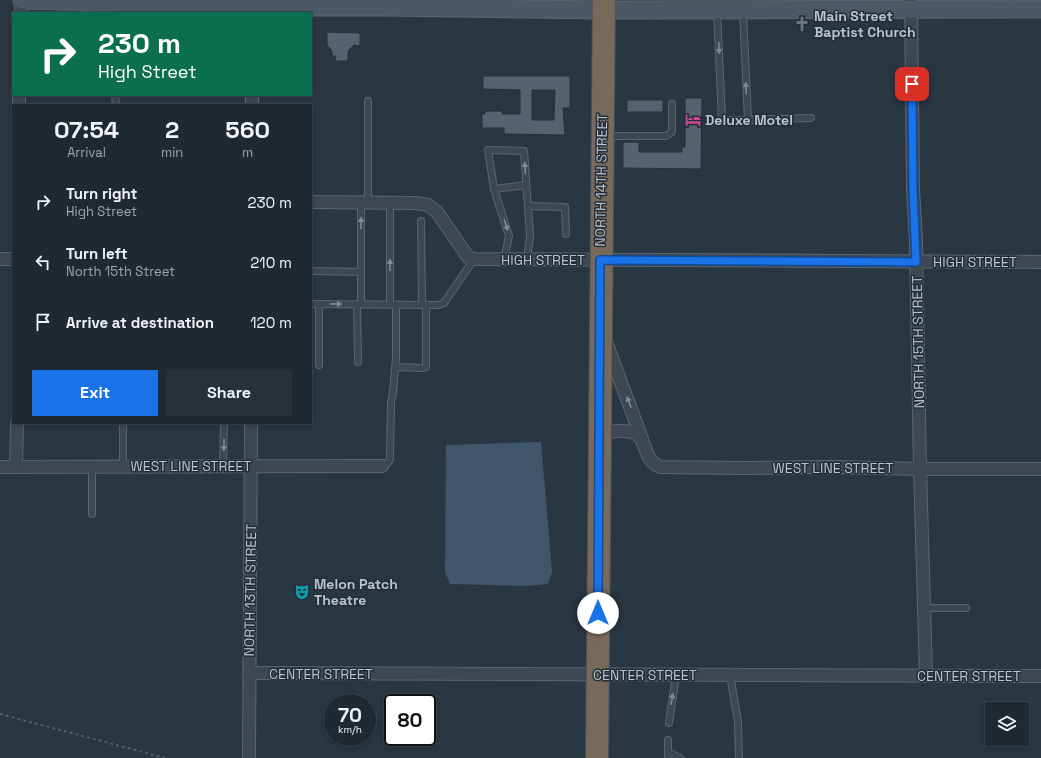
<!DOCTYPE html>
<style>
body{margin:0;font-family:"Space Grotesk",sans-serif;background:#27313a;color:#f1f3f6;height:100vh;display:flex;flex-direction:column;font-size:15px;white-space:nowrap}
*{box-sizing:border-box;margin:0}
p{font-size:13px;color:#a1a6ac}
.icon{flex:none;width:22px;height:22px;fill:none;stroke:currentColor;stroke-width:2;stroke-linecap:round;stroke-linejoin:round}
.map{position:relative;flex:1;overflow:hidden}
.side{position:absolute;left:12px;top:104px;width:300px;height:320px;display:flex;flex-direction:column;background:#1f2932;border-radius:0px;box-shadow:0 2px 6px #0003,0 0 0 1px #3c454d}
.side>*{flex:none}
.banner{position:absolute;left:12px;top:12px;width:300px;height:84px;border-radius:0px;box-shadow:0 2px 6px #0003,0 0 0 1px #3c454d;background:#0b6e4f;color:#fff;overflow:hidden}
.buttons{position:absolute;left:985px;top:702px;display:grid;gap:8px}
.buttons a{display:grid;place-items:center;width:44px;height:44px;border-radius:0px;background:#1f2932;box-shadow:0 2px 6px #0003,0 0 0 1px #3c454d;font-size:20px}
.speed{position:absolute;left:324px;top:694px;display:flex;gap:8px;font-size:20px;font-weight:700;text-align:center}
.speed>*{display:grid;place-content:center;width:52px;height:52px;border-radius:50%;background:#1f2932;box-shadow:0 2px 6px #0003,0 0 0 1px #3c454d;line-height:1}
.speed small{font-size:10px;font-weight:400}
.speed .limit{border:2px solid #111;border-radius:6px;background:#fff;color:#111}
.pin{position:absolute;display:grid;place-items:center;width:34px;height:34px;color:#fff;margin:-17px;border-radius:8px;box-shadow:0 2px 6px #0006}
.me{position:absolute;width:44px;margin:-22px;rotate:0deg;stroke-linejoin:round;filter:drop-shadow(0 0 3px #0008)}
.turn{display:flex;align-items:center;gap:14px;height:84px;padding:0 20px;font-size:18px}
.turn .icon{width:52px;height:52px;stroke-width:2.5}
.turn b{display:block;font-size:28px;line-height:34px}
.eta{display:flex;justify-content:space-evenly;align-items:center;height:68px;text-align:center}
.eta b{font-size:24px;font-weight:800;line-height:28px}
.action{display:flex;gap:8px;margin-top:auto;padding:8px 20px}
.action a{flex:1;height:46px;border-radius:0px;background:#1a73e8;color:#fff;font-size:16px;font-weight:800;line-height:46px;text-align:center}
.action a+a{background:#27313a;color:#f1f3f6}
ul{padding:0;list-style:none}
li{display:flex;align-items:center;gap:12px;height:60px;padding:0 20px}
li div{flex:1}
li b{display:block;font-size:15px}
li em{font-style:normal}
.map>svg:first-child{display:block}
.water{fill:#40566a}
.building{fill:#55626f;stroke:#242f3a;fill-rule:evenodd}
.lines{fill:none;stroke-linecap:round;stroke-linejoin:round}
.lane-casing{stroke:#5c6670;stroke-width:8}
.street-casing{stroke:#5c6670;stroke-width:14}
.secondary-casing{stroke:#5c6670;stroke-width:19}
.highway-casing{stroke:#48535d;stroke-width:24}
.path{stroke:#4c6162;stroke-width:2;stroke-dasharray:3 3;stroke-linecap:butt}
.lane{stroke:#3e4852;stroke-width:6}
.street{stroke:#3e4852;stroke-width:12}
.secondary{stroke:#4c5865;stroke-width:17}
.highway{stroke:#786a5b;stroke-width:22}
.oneway{fill:#838c95}
.route-casing{stroke:#114b97;stroke-width:10}
.route{stroke:#1a73e8;stroke-width:7}
.labels{text-anchor:middle;stroke-width:3;stroke-linejoin:round;paint-order:stroke}
.poi-label{font-size:14px;font-weight:bold;fill:#bbc3cc;stroke:#222d38;text-anchor:start}
.street-label{font-size:14px;fill:#bbc3cc;stroke:#222d38}
</style>
<div class="map">
<svg width="1041" height="758" viewBox="0 0 1041 758">
<rect width="100%" height="100%" fill="#293743"/>
<!-- water -->
<path class="water" d="M541,442L552,572L548,584L527,586L450,584L445,572L446,445Z"/>
<!-- building -->
<g class="building">
<path d="M327,32L360,33V46L354,45L348,51V61H335L336,56H332V51L327,45Z"/>
<path d="M483,76H570V108H563L565,135L504,134V128H482V114H485V111H502V114H520V90L483,89ZM532,90H555L554,120H532Z"/>
<path d="M685,98H702L701,169L623,168V142H639V152H682V147H685Z"/>
<rect x="627" y="100" width="36" height="12"/>
</g>
<g class="lines">
<defs>
<g id="lane">
<path d="M717,11L722,120H748L743,11"/>
<path d="M115,95L116,105"/>
<path d="M748,120L811,118"/>
<path d="M607,136H666L672,132V104"/>
<path d="M494,189L526,185"/>
<path d="M368,202V101"/>
<path d="M528,206L565,207L566,234"/>
<path d="M421,221L422,305"/>
<path d="M504,260L509,236L494,189L488,150L524,151L530,236L527,260"/>
<path d="M311,271L361,272"/>
<path d="M311,304L438,305L444,303L474,259"/>
<path d="M319,304V365"/>
<path d="M357,304L358,362"/>
<path d="M361,304V202"/>
<path d="M390,304V202"/>
<path d="M395,367L423,368L426,367V305"/>
<path d="M223,466L224,423"/>
<path d="M382,466L388,463L390,459L391,402L393,392L396,358V305"/>
<path d="M123,467V423"/>
<path d="M92,514V467"/>
<path d="M923,608H966"/>
<path d="M730,675L738,721L739,758"/>
<path d="M669,723L676,675"/>
<path d="M668,740V758"/>
<path d="M668,752L680,758"/>
</g>
<g id="street">
<path d="M911,0L913,189L916,240L920,469L926,675"/>
<path d="M21,13V0"/>
<path d="M19,105V95"/>
<path d="M252,105V95"/>
<path d="M311,202L415,203L428,205L437,212L468,257L474,259L1041,262"/>
<path d="M0,259H13"/>
<path d="M606,342L642,439"/>
<path d="M599,432C609,432 625,429 634,433C649,440 641,458 660,467L745,468L831,467L920,469H1041"/>
<path d="M0,467L382,466"/>
<path d="M16,467L17,423"/>
<path d="M249,673L1041,676"/>
<path d="M249,758L251,423"/>
</g>
<path id="secondary" d="M22,0L302,7H386L603,10L1041,9"/>
<path id="highway" d="M597,758L604,0"/>
</defs>
<!-- lane casing -->
<use href="#lane" class="lane-casing"/>
<!-- street casing -->
<use href="#street" class="street-casing"/>
<!-- secondary casing -->
<use href="#secondary" class="secondary-casing"/>
<!-- highway casing -->
<use href="#highway" class="highway-casing"/>
<!-- path -->
<path class="path" d="M0,714L165,758"/>
<!-- lane -->
<use href="#lane" class="lane"/>
<!-- street -->
<use href="#street" class="street"/>
<!-- secondary -->
<use href="#secondary" class="secondary"/>
<!-- highway -->
<use href="#highway" class="highway"/>
</g>
<!-- one-way arrows -->
<defs><path id="oneway-solid" d="M-6-.8H1V-3.2L6.5 0L1 3.2V.8H-6Z"/></defs>
<g class="oneway">
<use href="#oneway-solid" transform="translate(719 48) rotate(87)"/>
<use href="#oneway-solid" transform="translate(746 88) rotate(-93)"/>
<use href="#oneway-solid" transform="translate(525 168) rotate(-93)"/>
<use href="#oneway-solid" transform="translate(361 223) rotate(-90)"/>
<use href="#oneway-solid" transform="translate(506 225) rotate(72)"/>
<use href="#oneway-solid" transform="translate(390 265) rotate(-90)"/>
<use href="#oneway-solid" transform="translate(336 304) rotate(1)"/>
<use href="#oneway-solid" transform="translate(629 402) rotate(-111)"/>
<use href="#oneway-solid" transform="translate(224 445) rotate(91)"/>
<use href="#oneway-solid" transform="translate(672 699) rotate(-81)"/>
</g>
<g class="lines">
<defs>
<path id="route" d="M598,613L600,260L916,262L913,189L912,84"/>
</defs>
<!-- route casing -->
<use href="#route" class="route-casing"/>
<!-- route -->
<use href="#route" class="route"/>
</g>
<!-- icons -->
<defs>
<symbol id="church-bare" viewBox="-9 -9 18 18"><path d="M-1.2-6h2.4v3.5h3.3v2.4h-3.3V6h-2.4V-.1h-3.3v-2.4h3.3Z" fill="#6b7280" stroke="#222d38" stroke-width="2.5" paint-order="stroke"/></symbol>
<symbol id="hotel-bare" viewBox="-9 -9 18 18"><path d="M-6-4.5h1.5V1H6V5H4.5V3h-9V5H-6ZM-4 0a1.8 1.8 0 1 1 3.6 0ZM.5 0V-2.5h3Q6-2.5 6 0Z" fill="#d1479c" stroke="#222d38" stroke-width="2.5" paint-order="stroke"/></symbol>
<symbol id="theatre-bare" viewBox="-9 -9 18 18"><path d="M-5-5.5Q0-4 5-5.5V0Q5 5 0 6Q-5 5-5 0ZM-3.3-2.5H-1v1.5H-3.3ZM1-2.5H3.3v1.5H1ZM-2.8 1Q0 5.5 2.8 1Z" fill="#0f9aa8" stroke="#222d38" stroke-width="2.5" paint-order="stroke"/></symbol>
</defs>
<g fill-rule="evenodd">
<use href="#church-bare" x="791" y="13" width="22" height="22"/>
<use href="#hotel-bare" x="682" y="109" width="22" height="22"/>
<use href="#theatre-bare" x="291" y="581" width="22" height="22"/>
</g>
<g class="labels">
<!-- poi labels -->
<g class="poi-label">
<text x="814" y="21">Main Street<tspan x="814" dy="16">Baptist Church</tspan></text>
<text x="705" y="125">Deluxe Motel</text>
<text x="314" y="589">Melon Patch<tspan x="314" dy="16">Theatre</tspan></text>
</g>
<!-- street labels -->
<g class="street-label">
<text transform="translate(601 180) rotate(-89)" y="5">NORTH 14TH STREET</text>
<text x="543" y="265">HIGH STREET</text>
<text x="975" y="267">HIGH STREET</text>
<text transform="translate(918 342) rotate(-91)" y="5">NORTH 15TH STREET</text>
<text x="191" y="471">WEST LINE STREET</text>
<text x="833" y="473">WEST LINE STREET</text>
<text transform="translate(250 590) rotate(-89)" y="5">NORTH 13TH STREET</text>
<text x="321" y="679">CENTER STREET</text>
<text x="645" y="680">CENTER STREET</text>
<text x="969" y="681">CENTER STREET</text>
</g>
</g>
</svg>
<div class="buttons">
<a><svg class="icon" aria-label="layers" viewBox="0 0 24 24"><path d="M12 4l9 5-9 5-9-5zM3 14l9 5 9-5"/></svg></a>
</div>
<div class="speed"><div>70<small>km/h</small></div><div class="limit">80</div></div>
<div class="pin" style="left:912px;top:84px;background:#d93025"><svg class="icon" aria-label="arrive" viewBox="0 0 24 24"><path d="M6 21V4h12l-3 4 3 4H6"/></svg></div>
<svg class="me" style="left:598px;top:613px" viewBox="-20 -20 40 40"><circle r="19" fill="#fff"/><path d="M0-13L10 11 0 6-10 11z" fill="#1a73e8"/></svg>
<div class="banner">
<div class="turn"><svg class="icon" aria-label="right" viewBox="0 0 24 24"><path d="M7 20v-9h11M14 6l5 5-5 5"/></svg><div><b>230 m</b>High Street</div></div>
</div>
<section class="side">
<div class="eta">
<div><b>07:54</b><p>Arrival</p></div>
<div><b>2</b><p>min</p></div>
<div><b>560</b><p>m</p></div>
</div>
<ul>
<li><svg class="icon" aria-label="right" viewBox="0 0 24 24"><path d="M7 20v-9h11M14 6l5 5-5 5"/></svg><div><b>Turn right</b><p>High Street</p></div><em>230 m</em></li>
<li><svg class="icon" aria-label="left" viewBox="0 0 24 24"><path d="M17 20v-9H6M10 6l-5 5 5 5"/></svg><div><b>Turn left</b><p>North 15th Street</p></div><em>210 m</em></li>
<li><svg class="icon" aria-label="arrive" viewBox="0 0 24 24"><path d="M6 21V4h12l-3 4 3 4H6"/></svg><div><b>Arrive at destination</b></div><em>120 m</em></li>
</ul>
<div class="action"><a>Exit</a><a>Share</a></div>
</section>
</div>
